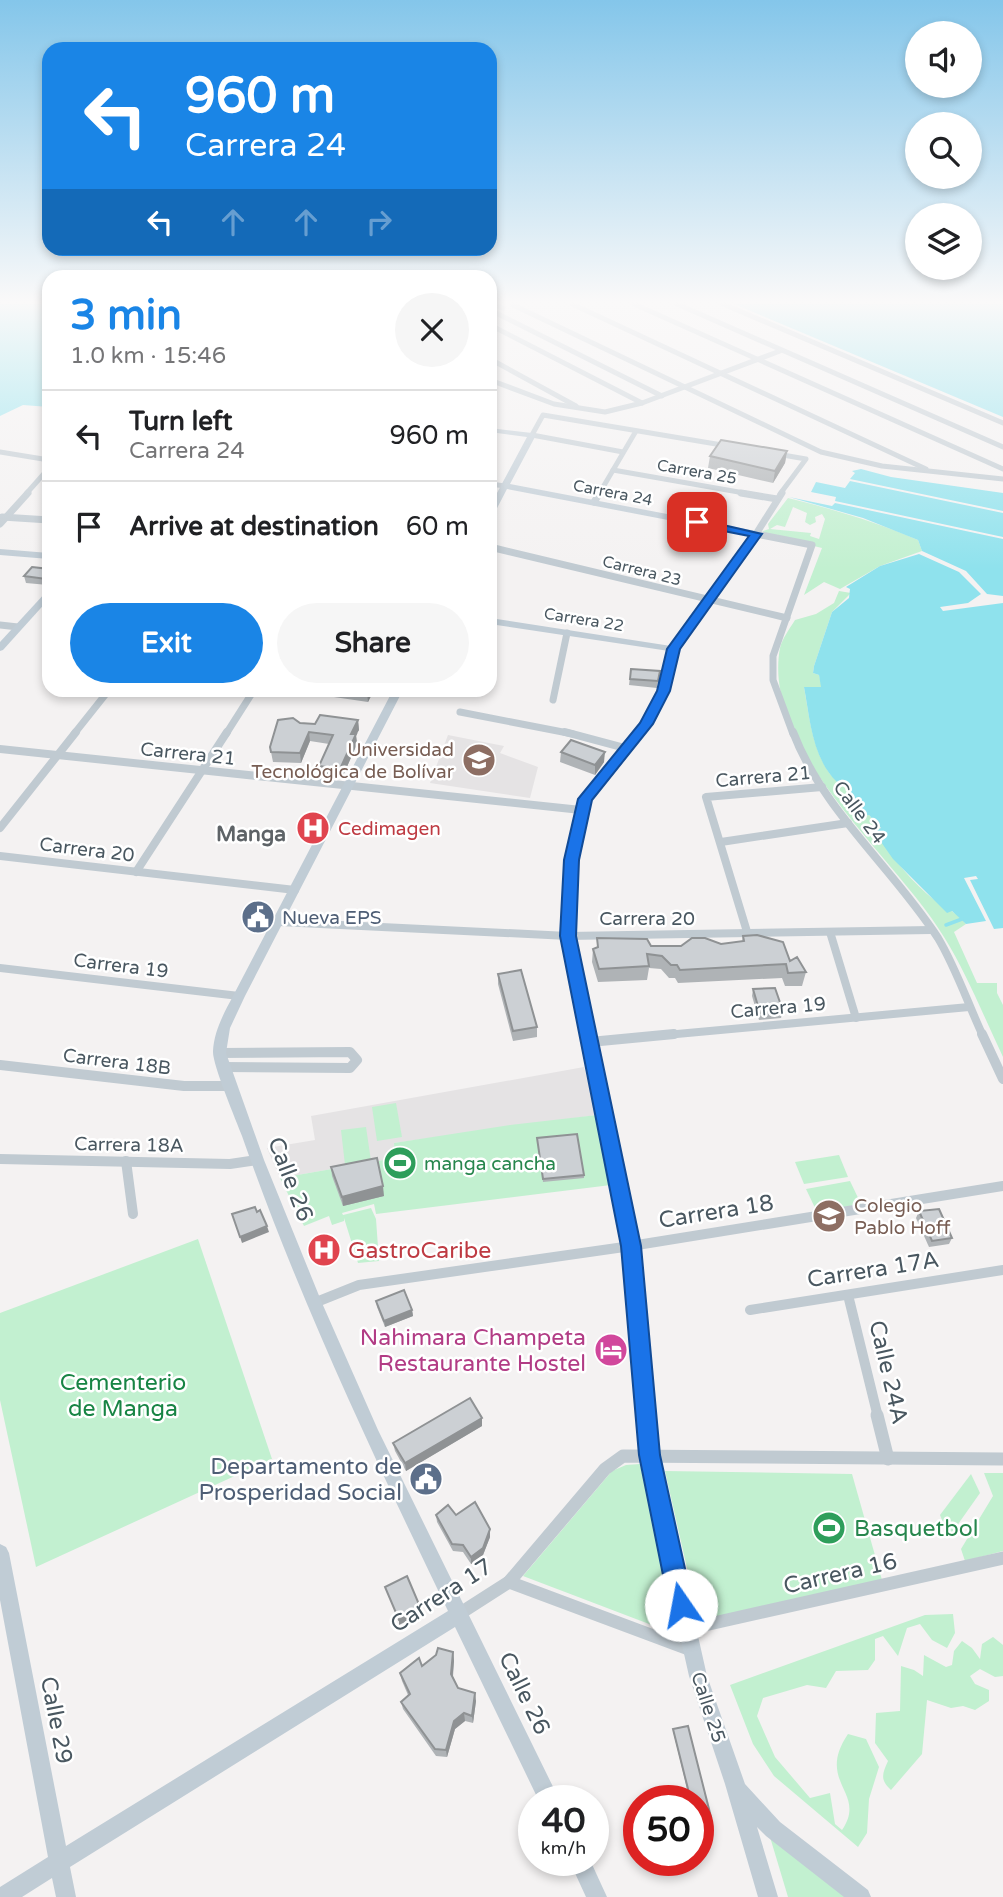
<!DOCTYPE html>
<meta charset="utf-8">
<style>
body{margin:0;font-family:"Varela Round",sans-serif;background:#f6f6f6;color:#202124;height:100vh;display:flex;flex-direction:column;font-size:26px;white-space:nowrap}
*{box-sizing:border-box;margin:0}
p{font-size:23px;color:#757577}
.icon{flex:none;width:38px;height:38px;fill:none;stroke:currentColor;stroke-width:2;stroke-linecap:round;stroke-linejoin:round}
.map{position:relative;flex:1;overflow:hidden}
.details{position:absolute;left:42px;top:270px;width:455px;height:427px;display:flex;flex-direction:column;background:#fff;border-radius:21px;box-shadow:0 4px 10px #0003}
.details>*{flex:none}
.top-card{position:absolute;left:42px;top:42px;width:455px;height:214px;border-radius:21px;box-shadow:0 4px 10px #0003;background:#1a85e6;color:#fff;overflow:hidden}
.buttons{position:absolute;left:905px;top:21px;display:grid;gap:14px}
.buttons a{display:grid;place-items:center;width:77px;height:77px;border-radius:50%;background:#fff;box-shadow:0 4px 10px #0003;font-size:35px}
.speed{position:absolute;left:518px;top:1785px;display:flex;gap:14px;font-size:35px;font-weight:700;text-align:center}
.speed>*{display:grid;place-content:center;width:91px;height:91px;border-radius:50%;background:#fff;box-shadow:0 4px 10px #0003;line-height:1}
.speed small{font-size:18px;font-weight:400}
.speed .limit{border:10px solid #d22;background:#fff;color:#111}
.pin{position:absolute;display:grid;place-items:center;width:60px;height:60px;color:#fff;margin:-30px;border-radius:14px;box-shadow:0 4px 10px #0006}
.me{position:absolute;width:77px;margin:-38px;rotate:348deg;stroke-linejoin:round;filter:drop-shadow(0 0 5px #0008)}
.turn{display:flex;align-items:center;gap:24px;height:147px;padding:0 28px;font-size:32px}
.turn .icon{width:91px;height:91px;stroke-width:2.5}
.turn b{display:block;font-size:49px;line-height:60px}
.lanes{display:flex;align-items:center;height:66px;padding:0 28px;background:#0003;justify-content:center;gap:35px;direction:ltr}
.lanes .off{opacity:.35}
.round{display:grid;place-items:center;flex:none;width:74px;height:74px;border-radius:37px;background:#f6f6f6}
.headline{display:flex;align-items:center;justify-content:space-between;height:119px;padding:0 28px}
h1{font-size:42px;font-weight:700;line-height:52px;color:#1a85e6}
.button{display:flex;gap:14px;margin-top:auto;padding:14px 28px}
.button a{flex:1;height:80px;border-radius:42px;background:#1a85e6;color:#fff;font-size:28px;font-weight:700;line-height:80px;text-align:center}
.button a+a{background:#f6f6f6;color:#202124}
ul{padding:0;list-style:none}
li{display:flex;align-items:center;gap:21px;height:91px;padding:0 28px;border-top:2px solid #e0e0e0}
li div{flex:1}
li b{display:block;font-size:26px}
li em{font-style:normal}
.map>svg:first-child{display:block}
.education{fill:#e5e3e4}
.green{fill:#c2f0d0;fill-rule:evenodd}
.water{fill:#8fe2ed}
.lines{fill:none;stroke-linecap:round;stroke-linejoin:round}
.stream{stroke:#8fe2ed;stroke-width:3.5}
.street-far4{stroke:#c0cad1;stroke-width:5}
.street-far3{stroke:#c0cad1;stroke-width:7}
.street-far2{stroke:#c0cad1;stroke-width:8}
.street-far1{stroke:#c0cad1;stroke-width:10}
.street{stroke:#c0cad1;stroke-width:13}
.secondary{fill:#c0ccd5;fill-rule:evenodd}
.wall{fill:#afb3b6}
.shaded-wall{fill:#8f9294}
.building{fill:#ccd0d4;stroke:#8f9294;stroke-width:2}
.route{fill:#1a73e8;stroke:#114b97;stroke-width:2}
.labels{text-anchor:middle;stroke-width:5;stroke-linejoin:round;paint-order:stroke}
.far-street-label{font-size:16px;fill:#495760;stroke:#fff}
.education-label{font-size:19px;fill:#785e54;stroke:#fff;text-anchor:end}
.street-label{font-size:19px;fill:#495760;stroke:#fff}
.health-label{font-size:19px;fill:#be3a42;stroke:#fff;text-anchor:start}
.service-label{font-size:19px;fill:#4e5e75;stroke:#fff;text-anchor:start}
.leisure-label{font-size:19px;fill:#27864d;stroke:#fff;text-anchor:start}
.neighbourhood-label{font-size:21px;font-weight:bold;fill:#5e6367;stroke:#fff}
.near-street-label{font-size:23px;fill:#495760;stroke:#fff}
.near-health-label{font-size:23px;fill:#be3a42;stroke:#fff;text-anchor:start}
.near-hotel-label{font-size:23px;fill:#b23c85;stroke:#fff;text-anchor:end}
.near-park-label{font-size:23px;fill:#178444;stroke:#fff}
.near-service-label{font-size:23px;fill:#4e5e75;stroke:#fff;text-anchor:end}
.near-leisure-label{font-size:23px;fill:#27864d;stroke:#fff;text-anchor:start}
</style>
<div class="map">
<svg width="1003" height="1897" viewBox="0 0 1003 1897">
<rect width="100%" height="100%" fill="#f4f2f2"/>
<!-- education -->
<g class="education">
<path d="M448,735L504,746L500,753L538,767L530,798L430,783Z"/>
<path d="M584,1067L597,1115L394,1143L396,1158L280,1178L267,1148L315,1140L311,1116Z"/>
</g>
<!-- green -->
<g class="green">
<path d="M788,498C833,509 876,522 918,540L922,551L880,566L840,589L824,582L804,595L822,548L764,534L763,531L769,529L768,524ZM793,507L807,513L805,522L810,525L816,522L815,517L822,514L825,519L819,539L810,536L811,533L770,529L777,525L785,527Z"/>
<path d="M839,591L851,593L832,612L814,666L813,673L819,675L822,687H804C809,715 812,747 828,771C832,778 844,785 851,793L845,795L863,816L869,815L881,829L875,832C890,854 906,875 926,893C939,905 955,910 966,924L954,932L977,983H997V993L1003,1005V1057C984,1017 967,974 944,937C896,857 761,751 780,648C782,639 790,628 795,620L816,614L834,603Z"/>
<path d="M396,1103L402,1137L377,1141L372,1107Z"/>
<path d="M597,1115L611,1185L376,1214L374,1204L342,1213L343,1215L371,1208L376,1219L379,1261L358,1263L344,1218V1221L332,1225L329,1216L304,1226L280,1178L395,1158L394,1143L510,1125Z"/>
<path d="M366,1127L371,1161L345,1165L341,1130Z"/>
<path d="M839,1155L848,1177L804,1184L795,1162Z"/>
<path d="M850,1181L861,1204L817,1212L806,1189Z"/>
<path d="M198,1239L272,1459L36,1567L0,1400V1313Z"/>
<path d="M640,1464L678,1635L523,1576L612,1471L626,1465Z"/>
<path d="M665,1471L852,1474L882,1580L699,1621Z"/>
<path d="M984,1473H1003V1551L965,1561L961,1549L993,1496Z"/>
<path d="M971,1474L980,1493L949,1537L940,1515Z"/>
<path d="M953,1614L955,1633L947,1648L932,1640L920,1624L907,1628L898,1656L883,1636L875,1639V1660L868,1670L836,1671L826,1688L807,1685L763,1698L757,1716L775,1757L810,1798L830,1793L835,1824L842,1830C868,1792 815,1783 848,1734L866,1739L879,1767L869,1799L867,1833L858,1847L774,1776L753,1744L730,1685L925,1615Z"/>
<path d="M993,1637L1003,1645V1676L995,1677L980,1669L970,1676L975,1684L989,1690V1701L975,1710L963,1706L951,1708L927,1700L922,1754L891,1790C880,1780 882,1774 888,1761L875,1743L876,1713L900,1711L901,1666L914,1670L923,1676L924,1655L946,1667L952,1665L954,1651L962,1641L972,1648L980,1659L982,1644Z"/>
<path d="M770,1837L845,1897H788Z"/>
</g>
<!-- water -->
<g class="water">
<path d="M0,304H49V407L23,405L0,416Z"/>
<path d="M734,304H1003V417Z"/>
<path d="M861,469L891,477L1003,493V511L850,479L855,473L852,471Z"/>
<path d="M850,481L1003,513V537L835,501L836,497L811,492L816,482L845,488Z"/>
<path d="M789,497L832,506L835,503L1003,539V596L987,594L966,571L922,551L918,540L863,518Z"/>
<path d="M919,554L959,572L981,594L968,603L940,607L943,611L1003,603V928L994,929L970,880L978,879L976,876L964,878L986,921L966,924L952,911L947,913L893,859L874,832L881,828L869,815L863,816L845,794L851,792L841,781L837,782C812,758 810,719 804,687H821L819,675L813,673L814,666L832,612L849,598L850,589L846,587L880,566Z"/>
</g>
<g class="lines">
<!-- stream -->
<path class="stream" d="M946,925L962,919"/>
<!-- street-far4 -->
<g class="street-far4">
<path d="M492,304L503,308"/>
<path d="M572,304L926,469"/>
<path d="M634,304L1003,469"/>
<path d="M677,304L1003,447"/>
<path d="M723,304L1003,423"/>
<path d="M513,305L821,452L882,466L1003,479"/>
<path d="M490,310L662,396"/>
<path d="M490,325L642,403"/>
<path d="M490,359L576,406"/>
<path d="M490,380L554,404L605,412L642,403L780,351"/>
<path d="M0,452L49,460"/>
<path d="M623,452L532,435L543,415L728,446"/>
<path d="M777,454L806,459L780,494"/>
<path d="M613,470L750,494"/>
<path d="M490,484L505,486"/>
<path d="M26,494L49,468"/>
<path d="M599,494L636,431"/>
</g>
<!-- street-far3 -->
<g class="street-far3">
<path d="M741,493L777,499"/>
<path d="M782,493L756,534L812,545L773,656V680L793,734"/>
<path d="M594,502L600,493"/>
<path d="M2,517L49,520"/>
<path d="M0,524L28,493"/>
<path d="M490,547L787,618"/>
<path d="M0,625L18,627"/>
<path d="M553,700L567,633"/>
<path d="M460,712L573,734"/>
<path d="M74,734L109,690"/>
<path d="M226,734L254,690"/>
</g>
<!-- street-far2 -->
<g class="street-far2">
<path d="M565,732L625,748"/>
<path d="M793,732C823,811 893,868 938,938C956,968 968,1004 983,1036"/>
<path d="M0,749L581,810"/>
<path d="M0,828L76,732"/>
<path d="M721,842L848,823"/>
<path d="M0,856L295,890"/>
<path d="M136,872L227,732"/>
<path d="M279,922L568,936L931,930"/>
<path d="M830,932L856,1018"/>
<path d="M748,935L706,797L822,787"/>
<path d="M0,968L239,996"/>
<path d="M655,1036L969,1007"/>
</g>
<!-- street-far1 -->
<g class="street-far1">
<path d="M982,1034L1003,1079"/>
<path d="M590,1042L674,1034"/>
<path d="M219,1053L350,1052L357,1060L350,1068L222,1067"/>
<path d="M0,1065L184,1086H230"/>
<path d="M0,1159L230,1164L257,1160"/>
<path d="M126,1161L133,1214"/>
<path d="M848,1295L878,1417"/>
<path d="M314,1303L359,1285L631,1246L1003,1186"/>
<path d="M750,1310L1003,1270"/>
</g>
<!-- street -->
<g class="street">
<path d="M877,1415L888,1459"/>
<path d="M509,1582L691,1650"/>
<path d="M459,1614L509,1582L605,1469L623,1456L1003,1459"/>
<path d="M687,1629L1003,1558"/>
</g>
<!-- secondary -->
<g class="secondary">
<path d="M490,428L532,433L536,435L510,484L756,531L760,534L679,649L669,691L651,725L590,799L578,860L574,936L638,1246L655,1438L665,1489L707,1676L745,1784L780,1822L868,1890L871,1897H844L766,1836L757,1827L778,1897H758L725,1784L689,1676L647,1489L639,1438L624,1246L562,936L566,860L580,798L642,724L659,691L669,651L490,624V618L671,646L751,536L507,489L494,514L490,517V506L527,437L490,432Z"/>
<path d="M0,549L49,553V559L0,555Z"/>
<path d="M49,591V599L3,650L0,651V642L46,592Z"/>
<path d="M393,690H403L245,996L230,1028L226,1053L264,1160L322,1303L378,1430L560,1801H539L455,1627L70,1867L76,1897H56L52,1878L22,1897H0V1887L48,1857L0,1600V1544L6,1547L9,1553L66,1846L448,1611C373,1455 299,1299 242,1136C236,1120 212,1064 213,1051C214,1031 224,1013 233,996Z"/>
<path d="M569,1860H590L607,1897H586Z"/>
</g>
</g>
<!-- wall -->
<g class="wall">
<path d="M787,451L785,463L773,483L708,468L710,456Z"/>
<path d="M49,569V584L48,585L26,583L24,576Z"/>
<path d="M631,669L660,671L657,688L629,685Z"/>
<path d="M326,690H374L368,702L327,696Z"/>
<path d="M358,720L359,730L356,735L357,744L342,778L321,775L319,766L329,744L310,741L301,763L273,762L270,747L300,723L315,724Z"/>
<path d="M561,752L604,762L595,775L560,762Z"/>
<path d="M743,936L790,961L806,972L802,986H785L782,978L678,983L675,978H669L661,969L649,968L647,980L598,982L592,962L593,949L597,948V938L651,946H681L742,942Z"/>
<path d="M498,974L537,1027V1037L513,1041L498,984Z"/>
<path d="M753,989L783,1011L781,1018L759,1020L752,996Z"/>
<path d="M537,1138L584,1175V1178L543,1182Z"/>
<path d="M331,1167L384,1196L343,1206L332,1176Z"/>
<path d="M919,1211L952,1238L949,1244L929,1247L916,1218Z"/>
<path d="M376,1301L412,1310L413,1316L385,1327L377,1307Z"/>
<path d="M482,1418V1426L406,1471L395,1451L393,1443Z"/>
<path d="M436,1515H456L490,1537L483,1555L471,1564L463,1552L453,1551L437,1522Z"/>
<path d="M453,1652L454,1661L453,1677L458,1688L476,1701L473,1723L465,1721L455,1729L447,1757L436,1756L403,1709L401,1702L408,1695L402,1681L400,1673L422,1666Z"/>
<path d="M673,1729L711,1817L710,1818L698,1821V1801H690L673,1731Z"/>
</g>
<!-- shaded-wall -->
<g class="shaded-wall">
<path d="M787,451L785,463L773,483L775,471Z"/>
<path d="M49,575V584L48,585L46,579Z"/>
<path d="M368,690H374L368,702L367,692Z"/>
<path d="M358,720L359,730L356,735L357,744L342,778L340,769L351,734Z"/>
<path d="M309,732L310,741L301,763L300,753Z"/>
<path d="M605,752L604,762L595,775V765Z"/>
<path d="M383,1186L384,1196L343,1206L342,1197Z"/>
<path d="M267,1226L269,1232L242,1243L240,1237Z"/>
<path d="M412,1310L413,1316L385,1327L384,1321Z"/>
<path d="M482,1418V1426L406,1471L405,1463Z"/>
<path d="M490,1529V1537L483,1555L471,1564V1557Z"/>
<path d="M421,1609V1614L399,1625V1620Z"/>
<path d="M453,1652L454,1661L452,1682L451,1674Z"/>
<path d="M475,1693L476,1701L473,1723L472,1716Z"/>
<path d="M464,1713L465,1721L455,1729L447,1757L446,1750L454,1721Z"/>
</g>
<!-- building -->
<g class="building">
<path d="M721,440L787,451L775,471L710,456Z"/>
<path d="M32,567L49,569V575L46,579L24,576Z"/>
<path d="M631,669L660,671L658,681L630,679Z"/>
<path d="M352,690H368L367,692Z"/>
<path d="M320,715L358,720L351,734H356L340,769L319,766L333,735L309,732L300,753L271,752L270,747L278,720L293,718L300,723L315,724Z"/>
<path d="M571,740L605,752L595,765L561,752Z"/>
<path d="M757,935L783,942L790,961L797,957L806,972L788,973L786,964L680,970L677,965H671L662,956L647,954L649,966L599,969L593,949L598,947L597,938L647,939L651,946H681L692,938H705L721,944L744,941L743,936Z"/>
<path d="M521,970L537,1027L513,1031L498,974Z"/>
<path d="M775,988L783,1011L760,1013L753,989Z"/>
<path d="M577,1134L584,1175L543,1179L537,1138Z"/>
<path d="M377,1158L383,1186L342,1197L331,1167Z"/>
<path d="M255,1207L257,1212L260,1210L267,1226L240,1237L232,1214Z"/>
<path d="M939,1209L952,1238L932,1241L919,1211Z"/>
<path d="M404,1290L412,1310L384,1321L376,1301Z"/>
<path d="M470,1398L482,1418L405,1463L393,1443Z"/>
<path d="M475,1502L490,1529L483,1548L471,1557L463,1545L452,1544L436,1515L448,1505L456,1515Z"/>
<path d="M407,1576L421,1609L399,1620L385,1587Z"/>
<path d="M438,1648L453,1652L451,1674L458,1688L475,1693L472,1716L464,1713L454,1721L446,1750L435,1749L401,1702L410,1694L400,1673L419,1658L422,1666L436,1655Z"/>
<path d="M688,1726L711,1817L698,1820V1801H691L673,1729Z"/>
</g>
<!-- sky -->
<linearGradient id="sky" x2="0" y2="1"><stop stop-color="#84c6ea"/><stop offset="0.53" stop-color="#faf9f9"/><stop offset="1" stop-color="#faf9f9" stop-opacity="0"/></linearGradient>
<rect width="1003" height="569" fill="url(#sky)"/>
<!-- route -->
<path class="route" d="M697,519L762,534L680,649L670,691L653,724L592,800L579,860L576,936L641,1246L660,1455L693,1605L689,1614L681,1617L672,1614L669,1605L639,1455L621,1246L560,936L564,860L578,799L640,723L657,691L667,649L749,536L693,525V520Z"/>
<!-- icons -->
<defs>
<symbol id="university-disc" viewBox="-11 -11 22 22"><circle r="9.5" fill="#8d6e63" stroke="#fff"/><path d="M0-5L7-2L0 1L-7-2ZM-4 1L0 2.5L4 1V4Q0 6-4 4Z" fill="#fff"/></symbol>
<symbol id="hospital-disc" viewBox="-11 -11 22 22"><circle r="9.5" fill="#e0444e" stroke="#fff"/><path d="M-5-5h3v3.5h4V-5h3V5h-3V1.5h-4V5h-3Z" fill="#fff"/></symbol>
<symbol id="civic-disc" viewBox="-11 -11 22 22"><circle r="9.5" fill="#5c6f8a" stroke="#fff"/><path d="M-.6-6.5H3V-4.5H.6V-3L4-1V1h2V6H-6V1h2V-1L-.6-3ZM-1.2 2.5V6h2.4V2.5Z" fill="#fff"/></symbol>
<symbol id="stadium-disc" viewBox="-11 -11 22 22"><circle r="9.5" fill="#2e9e5b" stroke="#fff"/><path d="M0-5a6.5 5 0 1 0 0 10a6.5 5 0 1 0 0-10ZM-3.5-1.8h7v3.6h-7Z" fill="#fff"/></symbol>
<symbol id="school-disc" viewBox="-11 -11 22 22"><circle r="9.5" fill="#8d6e63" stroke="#fff"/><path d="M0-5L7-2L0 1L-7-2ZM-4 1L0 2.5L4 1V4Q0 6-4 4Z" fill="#fff"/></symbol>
<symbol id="hotel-disc" viewBox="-11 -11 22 22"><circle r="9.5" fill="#d1479c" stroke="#fff"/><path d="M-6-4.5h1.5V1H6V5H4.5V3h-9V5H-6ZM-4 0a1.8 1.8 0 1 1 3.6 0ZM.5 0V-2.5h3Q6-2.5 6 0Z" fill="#fff"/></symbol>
</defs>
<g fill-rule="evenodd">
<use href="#university-disc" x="460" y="741" width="38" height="38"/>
<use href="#hospital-disc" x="294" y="809" width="38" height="38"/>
<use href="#civic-disc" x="239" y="898" width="38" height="38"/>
<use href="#stadium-disc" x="381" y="1144" width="38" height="38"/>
<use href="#school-disc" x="810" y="1197" width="38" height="38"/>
<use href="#hospital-disc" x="305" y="1231" width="38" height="38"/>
<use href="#hotel-disc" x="592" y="1331" width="38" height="38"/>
<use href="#civic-disc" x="407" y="1460" width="38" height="38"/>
<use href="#stadium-disc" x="810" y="1509" width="38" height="38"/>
</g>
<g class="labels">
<!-- far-street labels -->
<g class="far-street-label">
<text transform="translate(697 471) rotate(10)" y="6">Carrera 25</text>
<text transform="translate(613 492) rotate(11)" y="6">Carrera 24</text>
<text transform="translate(642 570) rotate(14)" y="6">Carrera 23</text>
<text transform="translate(584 619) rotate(9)" y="6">Carrera 22</text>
</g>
<!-- education labels -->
<g class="education-label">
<text x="454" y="756">Universidad<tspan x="454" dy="22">Tecnológica de Bolívar</tspan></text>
<text x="854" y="1212" text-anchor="start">Colegio<tspan x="854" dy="22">Pablo Hoff</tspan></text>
</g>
<!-- street labels -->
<g class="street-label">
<text transform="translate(188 753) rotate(6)" y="7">Carrera 21</text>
<text transform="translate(763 776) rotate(-5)" y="7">Carrera 21</text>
<text transform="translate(860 812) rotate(53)" y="7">Calle 24</text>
<text transform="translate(87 849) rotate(7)" y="7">Carrera 20</text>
<text x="647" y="925">Carrera 20</text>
<text transform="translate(121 965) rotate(7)" y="7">Carrera 19</text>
<text transform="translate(778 1007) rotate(-5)" y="7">Carrera 19</text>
<text transform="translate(117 1061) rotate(7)" y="7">Carrera 18B</text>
<text transform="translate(129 1144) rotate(1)" y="7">Carrera 18A</text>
<text transform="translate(709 1707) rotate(72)" y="7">Calle 25</text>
</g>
<!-- health labels -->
<g class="health-label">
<text x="338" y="835">Cedimagen</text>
</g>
<!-- service labels -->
<g class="service-label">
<text x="282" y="924">Nueva EPS</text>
</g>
<!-- leisure labels -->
<g class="leisure-label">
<text x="424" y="1170">manga cancha</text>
</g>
<!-- neighbourhood labels -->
<g class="neighbourhood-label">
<text x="251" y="841">Manga</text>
</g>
<!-- near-street labels -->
<g class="near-street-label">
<text transform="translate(291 1179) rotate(69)" y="8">Calle 26</text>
<text transform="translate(716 1211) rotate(-9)" y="8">Carrera 18</text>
<text transform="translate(873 1269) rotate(-9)" y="8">Carrera 17A</text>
<text transform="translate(889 1372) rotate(77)" y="8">Calle 24A</text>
<text transform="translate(840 1573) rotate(-13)" y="8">Carrera 16</text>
<text transform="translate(441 1595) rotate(-33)" y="8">Carrera 17</text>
<text transform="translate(525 1693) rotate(64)" y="8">Calle 26</text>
<text transform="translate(57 1720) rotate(79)" y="8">Calle 29</text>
</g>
<!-- near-health labels -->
<g class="near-health-label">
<text x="348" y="1258">GastroCaribe</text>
</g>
<!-- near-hotel labels -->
<g class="near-hotel-label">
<text x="586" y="1345">Nahimara Champeta<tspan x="586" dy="26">Restaurante Hostel</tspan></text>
</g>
<!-- near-park labels -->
<g class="near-park-label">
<text x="123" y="1390">Cementerio<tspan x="123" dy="26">de Manga</tspan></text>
</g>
<!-- near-service labels -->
<g class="near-service-label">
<text x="402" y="1474">Departamento de<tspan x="402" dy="26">Prosperidad Social</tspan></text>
</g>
<!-- near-leisure labels -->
<g class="near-leisure-label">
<text x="854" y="1536">Basquetbol</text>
</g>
</g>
</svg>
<div class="buttons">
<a><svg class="icon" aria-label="sound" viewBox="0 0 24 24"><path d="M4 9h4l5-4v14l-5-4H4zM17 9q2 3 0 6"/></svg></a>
<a><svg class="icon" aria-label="search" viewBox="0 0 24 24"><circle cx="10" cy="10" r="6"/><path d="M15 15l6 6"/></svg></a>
<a><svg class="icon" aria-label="layers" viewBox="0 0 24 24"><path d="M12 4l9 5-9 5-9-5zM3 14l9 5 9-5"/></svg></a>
</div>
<div class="speed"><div>40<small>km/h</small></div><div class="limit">50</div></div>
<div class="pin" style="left:697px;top:522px;background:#d93025"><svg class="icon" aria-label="arrive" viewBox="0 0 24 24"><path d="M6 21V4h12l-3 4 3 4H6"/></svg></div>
<svg class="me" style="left:681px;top:1605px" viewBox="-20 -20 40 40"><circle r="19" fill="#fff"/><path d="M0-13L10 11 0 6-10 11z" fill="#1a73e8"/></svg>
<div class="top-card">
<div class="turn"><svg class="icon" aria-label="left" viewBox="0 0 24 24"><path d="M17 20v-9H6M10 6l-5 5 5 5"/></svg><div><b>960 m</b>Carrera 24</div></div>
<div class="lanes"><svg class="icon" aria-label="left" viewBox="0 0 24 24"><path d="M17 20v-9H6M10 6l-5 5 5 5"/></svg><svg class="icon off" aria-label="ahead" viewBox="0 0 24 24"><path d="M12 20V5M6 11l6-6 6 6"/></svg><svg class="icon off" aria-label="ahead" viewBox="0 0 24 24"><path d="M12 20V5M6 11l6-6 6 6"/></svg><svg class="icon off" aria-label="right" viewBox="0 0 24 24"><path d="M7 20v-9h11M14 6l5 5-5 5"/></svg></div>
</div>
<section class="details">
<div class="headline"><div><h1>3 min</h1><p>1.0 km · 15:46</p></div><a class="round"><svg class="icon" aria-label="close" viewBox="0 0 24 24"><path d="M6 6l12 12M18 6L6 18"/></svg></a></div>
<ul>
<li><svg class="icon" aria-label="left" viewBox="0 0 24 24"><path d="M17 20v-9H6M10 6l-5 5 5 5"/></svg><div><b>Turn left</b><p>Carrera 24</p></div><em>960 m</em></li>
<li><svg class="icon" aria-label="arrive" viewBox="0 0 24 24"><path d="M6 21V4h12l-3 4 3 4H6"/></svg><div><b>Arrive at destination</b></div><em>60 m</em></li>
</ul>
<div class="button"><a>Exit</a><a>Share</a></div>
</section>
</div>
